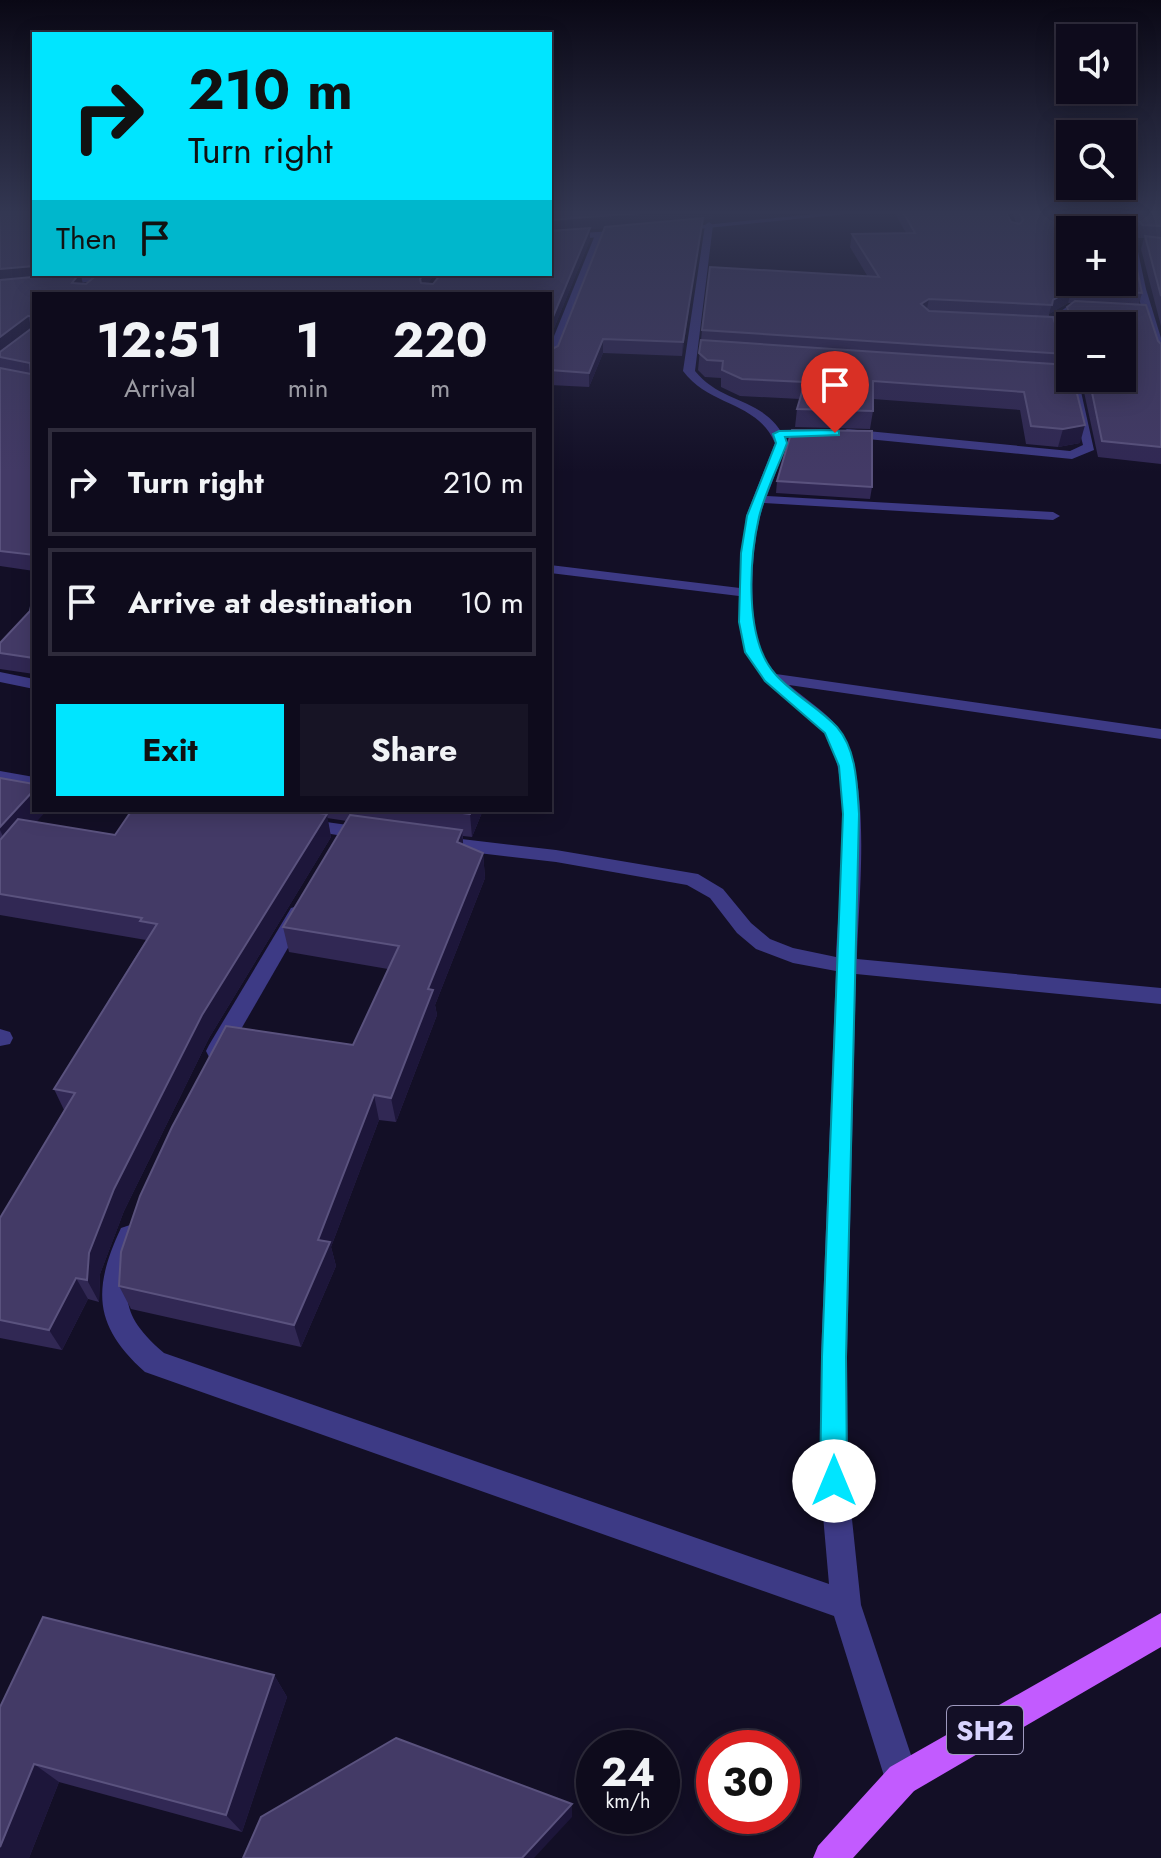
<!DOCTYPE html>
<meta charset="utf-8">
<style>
body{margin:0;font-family:Jost,sans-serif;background:#171425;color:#f1f3f6;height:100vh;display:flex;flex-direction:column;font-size:30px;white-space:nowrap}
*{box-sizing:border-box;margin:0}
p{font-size:26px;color:#9b9ba3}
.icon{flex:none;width:44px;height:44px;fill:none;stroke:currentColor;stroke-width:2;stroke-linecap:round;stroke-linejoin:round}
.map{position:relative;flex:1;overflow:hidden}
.panel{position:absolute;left:32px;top:292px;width:520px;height:520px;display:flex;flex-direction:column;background:#0e0b1c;border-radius:0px;box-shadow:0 4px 20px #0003,0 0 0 2px #2e2b3b}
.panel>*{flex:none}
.hud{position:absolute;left:32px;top:32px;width:520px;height:244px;border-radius:0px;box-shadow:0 4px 20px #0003,0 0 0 2px #2e2b3b;background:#00e5ff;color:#111;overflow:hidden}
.fabs{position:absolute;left:1056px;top:24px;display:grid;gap:16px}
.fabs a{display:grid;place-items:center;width:80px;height:80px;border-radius:0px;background:#0e0b1c;box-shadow:0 4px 20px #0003,0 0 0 2px #2e2b3b;font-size:40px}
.speed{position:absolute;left:576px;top:1730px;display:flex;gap:16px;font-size:40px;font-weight:700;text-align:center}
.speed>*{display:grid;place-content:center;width:104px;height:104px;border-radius:50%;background:#0e0b1c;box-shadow:0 4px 20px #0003,0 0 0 2px #2e2b3b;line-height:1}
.speed small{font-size:20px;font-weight:400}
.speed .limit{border:12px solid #d22;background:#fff;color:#111}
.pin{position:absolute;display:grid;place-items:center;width:68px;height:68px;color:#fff;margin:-82px -34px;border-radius:50% 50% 50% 0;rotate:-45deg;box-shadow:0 0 8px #0007}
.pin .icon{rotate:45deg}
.me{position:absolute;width:88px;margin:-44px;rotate:0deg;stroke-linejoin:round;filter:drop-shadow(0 0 6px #0008)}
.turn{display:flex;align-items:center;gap:28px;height:168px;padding:0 24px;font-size:36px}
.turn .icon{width:104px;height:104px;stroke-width:2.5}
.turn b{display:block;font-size:56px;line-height:68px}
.then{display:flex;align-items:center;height:76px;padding:0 24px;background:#0003;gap:16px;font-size:30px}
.eta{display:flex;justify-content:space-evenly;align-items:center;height:136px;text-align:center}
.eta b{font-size:48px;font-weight:700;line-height:56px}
.cta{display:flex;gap:16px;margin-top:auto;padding:16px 24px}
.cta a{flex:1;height:92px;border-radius:0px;background:#00e5ff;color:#111;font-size:32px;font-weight:700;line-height:92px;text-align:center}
.cta a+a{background:#171425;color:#f1f3f6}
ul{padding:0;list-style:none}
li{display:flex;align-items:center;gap:24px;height:108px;margin:0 16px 12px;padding:0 8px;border:4px solid #2e2b3b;border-radius:0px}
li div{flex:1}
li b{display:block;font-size:30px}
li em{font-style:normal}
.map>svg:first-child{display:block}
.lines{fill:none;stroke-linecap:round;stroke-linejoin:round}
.minor{fill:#3d3a85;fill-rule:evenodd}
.tertiary{fill:#3d3a85;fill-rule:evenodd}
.primary{fill:#c25bff;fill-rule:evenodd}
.wall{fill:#312854}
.shaded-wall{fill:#1d163a}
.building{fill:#433a66;stroke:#5a527e;stroke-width:2;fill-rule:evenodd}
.route{fill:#00e5ff;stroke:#0095a6;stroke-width:2}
.labels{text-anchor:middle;stroke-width:8;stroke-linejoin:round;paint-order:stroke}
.shield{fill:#130f26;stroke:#9e99be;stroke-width:2}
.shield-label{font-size:28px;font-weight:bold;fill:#d9d4ff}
</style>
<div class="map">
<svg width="1161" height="1858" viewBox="0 0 1161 1858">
<rect width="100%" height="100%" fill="#130f26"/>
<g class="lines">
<!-- minor -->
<g class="minor">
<path d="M1110,212H1118L1134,233L1146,289L1161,338V358L1156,355L1136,289L1126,233Z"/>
<path d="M709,222L713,225L695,371C723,406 767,396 787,443L767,496L1053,512L1060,516L1053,520L764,503C751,540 748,610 759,648C762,657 770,666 776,674L1161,729V739L789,685C805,699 828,713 840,730C873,780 858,899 857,959L1161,988V1004L856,974L847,1357L848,1481L861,1605L919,1779L914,1791L902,1796L890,1791L885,1779L834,1616L145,1372C94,1326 92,1290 121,1228L130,1225L139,1228L142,1236C123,1293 116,1311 164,1353L829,1584L820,1481L821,1357L836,971L793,963L756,949L737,933L710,898L687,885L556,862L436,848L427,842L436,836L556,850L698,874L723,889L751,923L770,939L793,948L836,957C838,903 855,776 825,733C818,724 805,717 797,709C754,671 737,657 739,596L550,573V565L740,588L746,516L775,443C757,401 710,407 683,371L705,225Z"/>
<path d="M599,232L603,235L555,359L550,362V346L595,235Z"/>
<path d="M1068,306L1098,310L1093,313L1070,312L1060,320L1070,353V378H1078L1094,450L1072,459L847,437L841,433L847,429L1070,451L1083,445L1066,378L1070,375L1064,372L1050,319Z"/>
<path d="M0,672L34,679V689L0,682Z"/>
<path d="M0,771L34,777V787L0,781Z"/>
<path d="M305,819L369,828L378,834L369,840L299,829L296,825Z"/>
<path d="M298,906L308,913L225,1057L217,1060L209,1057L206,1051L209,1045L291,908Z"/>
<path d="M0,1029L10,1032L13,1038L10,1044L0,1046Z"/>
</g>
<!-- tertiary -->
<g class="tertiary">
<path d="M835,212H866L678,231L674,228Z"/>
<path d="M629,230L626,235L550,241V235Z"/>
<path d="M130,274H168L0,291V285Z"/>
</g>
<!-- primary -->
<path class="primary" d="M1161,1613V1647L914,1791L853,1858H813L818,1846L890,1767Z"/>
</g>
<!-- wall -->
<g class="wall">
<path d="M0,212L34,274H95L81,275L83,284H86L98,274H435L428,283L433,284L550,212H713L712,219L702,220L682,356L603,353L589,387L550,385V350L558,346L604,228L590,229V240L550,338L34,294V571L0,566Z"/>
<path d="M896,212H1006L1011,222L1016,223L1012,212H1161V326L1141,249L1144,238H1138L1127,222L1142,293L1139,304L1158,341L1161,344V464L1098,457L1081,378H1122V326H1070V343L1063,321L1067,307L1072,303H1068L1049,314V316L1065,354L1062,364L1080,443L1058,447L1026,444L1020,410L873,399V411L870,429L795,427L797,409L800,399L740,396L721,387V378L705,377L698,370L702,330L868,277L850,247L852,234L906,233L896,215Z"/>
<path d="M777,481L872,487L870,499L776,493Z"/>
<path d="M34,603V674L0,669V643L30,611Z"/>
<path d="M0,778L36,822L115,835L132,810H483L472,837L463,836V845L483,853L485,878L435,1005L437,1015L396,1122L379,1120L331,1247L336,1266L301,1347L131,1309L119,1286L353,1045L388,969L289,952L283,927L347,821L327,818L331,837L209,1038L124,1211L100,1274L99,1302L88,1299L62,1350L0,1338V1218L64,1110L54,1089L146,940L0,915Z"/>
<path d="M274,1675L287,1697L242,1832L59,1782L29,1858L0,1707Z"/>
</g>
<!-- shaded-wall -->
<g class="shaded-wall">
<path d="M654,212H713L712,219L702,220L682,356L683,342L702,220L590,229V240L550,338V220Z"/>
<path d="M34,266V274H95L81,275L83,286L0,282V269Z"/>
<path d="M424,274H435L422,292L420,279Z"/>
<path d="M1072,289L1068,303L1049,314L1053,300Z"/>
<path d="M929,299L926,313L921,304Z"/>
<path d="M28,316L32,330L0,354V337Z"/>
<path d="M603,339V353L589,387V373Z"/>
<path d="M1085,425L1080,443L1058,447L1063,429Z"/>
<path d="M34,790V810H47L10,852L0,830V827Z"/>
<path d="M472,810H483L472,837L470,814Z"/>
<path d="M327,814L331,837L209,1038L124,1211L100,1274L99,1302L87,1280L89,1253L114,1189L202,1015Z"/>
<path d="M462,830L464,855L457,842Z"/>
<path d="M483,853L485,878L435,1005L437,1015L396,1122L391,1098L428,989Z"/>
<path d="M374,1095L379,1120L331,1247L336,1266L301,1347L294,1325L318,1240Z"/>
<path d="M76,1278L88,1299L62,1350L49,1330Z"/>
<path d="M274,1675L287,1697L242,1832L226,1815Z"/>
<path d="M34,1764L59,1782L29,1858H0V1847Z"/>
<path d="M572,1804V1817L534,1858H522Z"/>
</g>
<!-- building -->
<g class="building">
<path d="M3,212H34V266L0,269V214Z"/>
<path d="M550,212H654L550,220Z"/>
<path d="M903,212H1006L1011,222L1020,224L1023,220L1019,212H1120L1127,222L1142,293L1072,289L1053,300L1052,305L929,299L921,304L929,311L1053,317L1065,354L702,330L710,267L879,277L852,234L915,233ZM1070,230H1122V282H1070Z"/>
<path d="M1132,212H1161V226L1142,225Z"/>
<path d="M703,218L683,342L603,339L589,373L550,370V350L558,346L605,227Z"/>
<path d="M590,228L550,324V294H34V555L0,551V368L31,374L30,363L0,357V352L32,328V316H28L0,337V280L65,274H79L72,283L86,284L98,274H424L420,279L421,283L433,284L441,274H550V231Z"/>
<path d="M1145,236L1161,238V296Z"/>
<path d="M1075,301L1146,305L1158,341L1161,344V447L1102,441L1089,378H1122V326H1073L1067,307Z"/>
<path d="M701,340L1069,365L1070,378H1073L1085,425L1063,429L1031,426L1024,392L873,381V411L797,409L805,382L742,379L722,370L723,361L707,360L699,353Z"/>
<path d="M792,430L872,431V487L777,481Z"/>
<path d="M34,603V658L0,653V643L30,611L31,606Z"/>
<path d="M0,778L34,784V790L0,827Z"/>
<path d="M132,810H296L327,814L202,1015L114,1189L89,1253L87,1280L76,1278L49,1330L0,1320V1218L75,1093L54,1089L157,924L140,921L142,918L0,894V840L18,819L115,835Z"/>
<path d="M437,810H472L470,814Z"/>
<path d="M350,815L462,830L457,842L483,853L428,989L433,990L391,1098L374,1095L318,1240L330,1242L294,1325L119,1286L121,1252L140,1196L172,1127L226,1026L353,1045L399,946L283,927Z"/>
<path d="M43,1617L274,1675L226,1815L34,1764L0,1847V1707Z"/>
<path d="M396,1738L572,1804L522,1858H243L261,1817Z"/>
</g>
<!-- sky -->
<linearGradient id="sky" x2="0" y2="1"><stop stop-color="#0a0815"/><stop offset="0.45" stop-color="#333752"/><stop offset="1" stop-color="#333752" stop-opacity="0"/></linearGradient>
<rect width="1161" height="472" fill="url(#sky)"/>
<!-- route -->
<path class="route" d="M835,430L839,431V435L785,437L787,443C778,467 765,492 759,517C749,561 744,641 776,675C794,695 819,708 837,727C857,750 857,786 859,814L846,1357L847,1481L843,1490L834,1494L824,1490L820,1481L822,1357L843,814L839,766L825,733L765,681L745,652L739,622L741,553L747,516L776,443L773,434L779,431Z"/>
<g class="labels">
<!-- shield labels -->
<rect class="shield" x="947" y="1706" width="76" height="48" rx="6"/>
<g class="shield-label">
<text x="985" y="1740">SH2</text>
</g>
</g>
</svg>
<div class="fabs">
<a><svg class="icon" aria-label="sound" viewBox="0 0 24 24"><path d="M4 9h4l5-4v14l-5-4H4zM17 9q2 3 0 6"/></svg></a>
<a><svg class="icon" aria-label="search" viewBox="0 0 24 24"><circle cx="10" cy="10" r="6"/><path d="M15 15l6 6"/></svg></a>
<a>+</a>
<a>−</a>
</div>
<div class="speed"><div>24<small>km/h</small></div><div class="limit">30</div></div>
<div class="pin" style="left:835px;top:433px;background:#d93025"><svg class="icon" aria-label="arrive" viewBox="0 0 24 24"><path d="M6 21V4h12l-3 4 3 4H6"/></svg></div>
<svg class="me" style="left:834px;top:1481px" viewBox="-20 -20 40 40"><circle r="19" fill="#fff"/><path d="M0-13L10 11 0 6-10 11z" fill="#00e5ff"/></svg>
<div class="hud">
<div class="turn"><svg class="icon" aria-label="right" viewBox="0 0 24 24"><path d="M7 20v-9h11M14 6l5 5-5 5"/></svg><div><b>210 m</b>Turn right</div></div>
<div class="then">Then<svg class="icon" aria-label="arrive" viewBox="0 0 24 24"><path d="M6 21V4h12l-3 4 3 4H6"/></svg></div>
</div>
<section class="panel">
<div class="eta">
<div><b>12:51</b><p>Arrival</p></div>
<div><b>1</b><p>min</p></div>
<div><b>220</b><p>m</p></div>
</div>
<ul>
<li><svg class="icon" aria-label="right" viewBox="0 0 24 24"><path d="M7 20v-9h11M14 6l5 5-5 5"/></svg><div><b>Turn right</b></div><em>210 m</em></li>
<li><svg class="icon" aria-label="arrive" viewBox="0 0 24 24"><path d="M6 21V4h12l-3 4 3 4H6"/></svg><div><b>Arrive at destination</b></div><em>10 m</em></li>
</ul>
<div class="cta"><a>Exit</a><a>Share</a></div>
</section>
</div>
